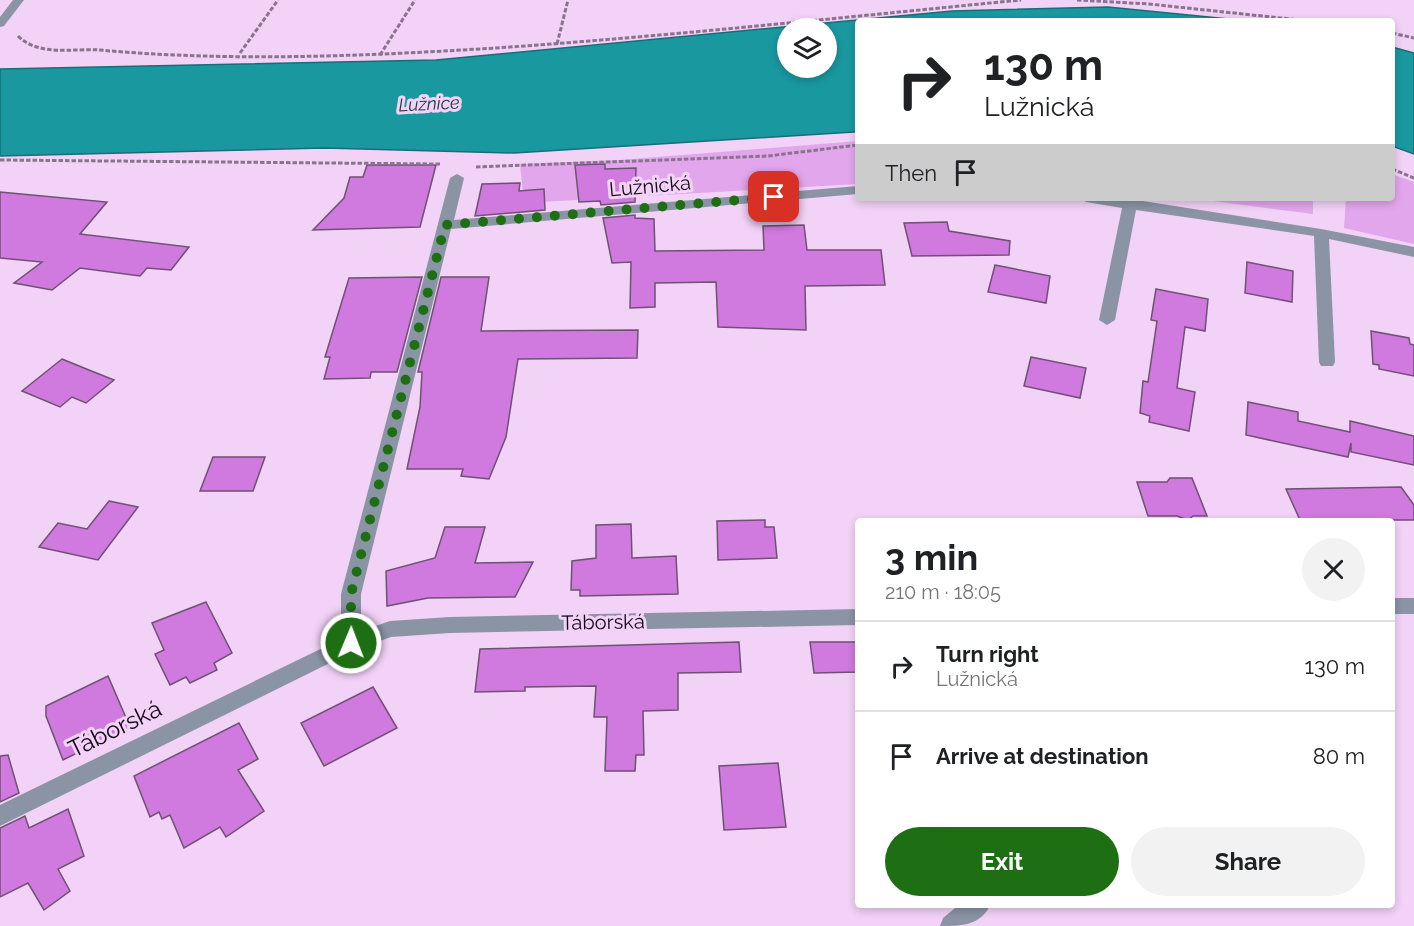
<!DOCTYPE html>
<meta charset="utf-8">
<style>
body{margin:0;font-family:Raleway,sans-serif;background:#f2f2f2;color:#202124;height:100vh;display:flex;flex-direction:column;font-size:22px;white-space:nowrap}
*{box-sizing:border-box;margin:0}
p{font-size:20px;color:#757577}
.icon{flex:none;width:33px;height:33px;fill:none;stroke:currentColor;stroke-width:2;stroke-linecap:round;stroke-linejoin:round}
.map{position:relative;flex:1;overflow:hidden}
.side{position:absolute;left:855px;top:518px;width:540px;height:390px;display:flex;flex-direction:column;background:#fff;border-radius:6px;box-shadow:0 3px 9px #0003}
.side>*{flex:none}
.banner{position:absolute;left:855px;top:18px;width:540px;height:183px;border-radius:6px;box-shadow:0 3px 9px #0003;background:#fff;color:#202124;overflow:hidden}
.buttons{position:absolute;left:777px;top:18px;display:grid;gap:12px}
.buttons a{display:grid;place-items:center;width:60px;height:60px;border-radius:50%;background:#fff;box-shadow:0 3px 9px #0003;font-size:30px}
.pin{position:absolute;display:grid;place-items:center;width:51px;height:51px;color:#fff;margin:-26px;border-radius:12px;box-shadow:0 3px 9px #0006}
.me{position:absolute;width:66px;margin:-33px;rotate:1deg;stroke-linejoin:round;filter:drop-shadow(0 0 4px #0008)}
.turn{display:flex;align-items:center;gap:21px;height:126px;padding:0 30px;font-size:27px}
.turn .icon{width:78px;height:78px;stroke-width:2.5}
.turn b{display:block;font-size:42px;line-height:51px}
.then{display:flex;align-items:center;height:57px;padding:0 30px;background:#0003;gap:12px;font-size:22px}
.round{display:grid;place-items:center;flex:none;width:63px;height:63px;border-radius:32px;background:#f2f2f2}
.overview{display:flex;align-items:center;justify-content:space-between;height:102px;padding:0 30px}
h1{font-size:36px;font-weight:700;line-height:45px}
.button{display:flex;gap:12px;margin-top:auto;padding:12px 30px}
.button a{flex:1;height:69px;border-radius:36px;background:#1e6e14;color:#fff;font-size:24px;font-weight:700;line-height:69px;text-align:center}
.button a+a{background:#f2f2f2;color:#202124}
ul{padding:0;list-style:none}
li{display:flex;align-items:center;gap:18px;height:90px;padding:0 30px;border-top:2px solid #e0e0e0}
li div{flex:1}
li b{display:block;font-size:22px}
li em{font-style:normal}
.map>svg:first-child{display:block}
.green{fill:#e2a6ec}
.water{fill:#1a98a0;stroke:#186d76;stroke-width:1.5;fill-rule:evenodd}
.building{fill:#d079df;stroke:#6d5272;stroke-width:1.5}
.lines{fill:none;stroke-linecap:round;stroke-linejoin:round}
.path{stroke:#8a748d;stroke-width:3;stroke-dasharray:4.5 2;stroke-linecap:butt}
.lane{fill:#8a94a5;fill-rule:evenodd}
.street{fill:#8a94a5;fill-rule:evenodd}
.route{stroke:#1e6e14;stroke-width:10;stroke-dasharray:0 18}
.labels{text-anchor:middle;stroke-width:6;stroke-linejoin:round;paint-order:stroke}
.far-water-label{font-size:18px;font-style:italic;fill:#17393b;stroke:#f2d2f7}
.street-label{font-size:20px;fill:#140915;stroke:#f2d2f7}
.near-street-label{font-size:24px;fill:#140915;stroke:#f2d2f7}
</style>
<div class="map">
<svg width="1414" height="926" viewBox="0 0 1414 926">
<rect width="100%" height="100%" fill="#f2d2f7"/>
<!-- green -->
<g class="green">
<path d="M858,141V184L524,203L520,164L620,160Z"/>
<path d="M1392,174L1414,182V244L1344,228L1346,198H1392Z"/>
<path d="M1190,198H1313V214Z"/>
</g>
<!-- water -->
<g class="water">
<path d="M1108,7L1249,21H858V131L854,132L514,153L324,148L0,156V69L436,60L952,11ZM788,28H826V68H788Z"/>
<path d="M1392,47L1414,53V154L1392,146Z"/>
</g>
<!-- building -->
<g class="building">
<path d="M605,164V169L636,168L635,202L601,205L600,201L579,202L575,165Z"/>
<path d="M367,165H436L420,227L313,230L344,198L350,177H363Z"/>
<path d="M520,183L519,191L544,189L545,210L475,216L482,184Z"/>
<path d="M0,192L107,202L80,234L189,247L171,270L147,268L140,276L80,268L52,290L14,283L42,262L0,258Z"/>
<path d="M635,215V218L654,219L655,251L764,250L763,226L804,225L807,250H881L885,285L805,286L806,330L718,327L716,282L655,283V307L630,308L631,262L612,263L603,218Z"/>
<path d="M947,222L949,231L1010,241L1009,255L912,256L904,223Z"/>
<path d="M1247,262L1293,271L1292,302L1245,293Z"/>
<path d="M995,265L1050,276L1046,303L988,292Z"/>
<path d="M422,277L397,372H371L370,378L324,379L330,357H325L349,278Z"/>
<path d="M441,277H489L481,331L638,330L637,358L518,359L506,437L489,479L461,476L463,469H407L420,407L422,372H418Z"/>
<path d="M1156,289L1208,299L1205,331L1185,327L1177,388L1195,392L1189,431L1149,422L1150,416L1140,413L1143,381L1148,382L1157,321L1151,320Z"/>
<path d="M1371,331L1409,338L1410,344L1414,345V376L1379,369V365L1373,364Z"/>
<path d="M1031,357L1086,368L1080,398L1024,386Z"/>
<path d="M62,359L84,368L114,380L86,403L72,397L60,407L22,391Z"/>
<path d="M1248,402L1298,412V421L1350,432V421L1414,436V465L1351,452V443L1348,457L1246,435Z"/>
<path d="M213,457H265L253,491H200Z"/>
<path d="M1170,478H1192L1207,516H1193L1188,520L1177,516H1148L1137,482H1167Z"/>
<path d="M1401,487L1414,505V520H1300L1286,489Z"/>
<path d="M109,501L138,507L98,560L39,547L58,523L87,529Z"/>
<path d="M765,520V527H774L777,558L718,560L717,521Z"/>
<path d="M631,524L632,558L676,556L678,594L580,596V590H571L572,561L596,558V525Z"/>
<path d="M445,527H485L475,563L533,562L515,597L428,598L387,606L386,571L435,558Z"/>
<path d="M206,602L232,653L214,663L217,670L190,683L186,677L170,685L155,654L164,650L152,623Z"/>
<path d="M739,642L741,672L678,673V710L643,711L644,755H636L635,771H605L607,717H594L596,686L525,687V691L475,692L480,649Z"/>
<path d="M810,642H858V672L814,673Z"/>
<path d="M108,676L130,727L63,760L46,716V706Z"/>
<path d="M373,687L397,728L324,766L301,723Z"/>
<path d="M239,723L258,759L238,770L264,811L226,837L220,827L184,848L170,815L162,819L159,812L150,817L134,776Z"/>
<path d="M8,755L19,793L0,802V756Z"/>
<path d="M778,763L786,827L724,830L719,766Z"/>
<path d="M68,809L84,856L58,869L70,891L44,910L28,883L0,897V828L25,816L29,828Z"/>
</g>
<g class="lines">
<!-- path -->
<g class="path">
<path d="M1077,0L1149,4L1309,21"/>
<path d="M1392,33L1414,38"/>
<path d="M18,36C39,57 74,48 100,50C231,62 365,56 496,48C671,36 846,17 1021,0"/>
<path d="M557,44L568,0"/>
<path d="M240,53L278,0"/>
<path d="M380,55L415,0"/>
<path d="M0,160L440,164"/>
<path d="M476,167L768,156L858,145"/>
<path d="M1392,169L1414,178"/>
</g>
<!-- lane -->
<path class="lane" d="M13,0H24L4,26L0,27V17Z"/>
<!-- street -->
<g class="street">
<path d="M457,174L464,178L454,220L858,186V194L451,229L361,594V631L390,621L450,617L858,609V625L450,633L391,637L358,649L0,826V805L341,639V594L450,178Z"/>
<path d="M1079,198L1130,199L1321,229L1414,247V257L1329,239L1335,362L1333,366H1321L1319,362L1314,236L1136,210L1115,320L1107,325L1099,320L1122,208L1086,202Z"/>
<rect x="1392" y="598" width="22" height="16"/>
<path d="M960,904H991C980,926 962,926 940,926L943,918Z"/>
</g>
</g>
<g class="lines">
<!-- route -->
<path class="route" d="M351,643V594L445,225L774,197"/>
</g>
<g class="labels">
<!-- far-water labels -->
<g class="far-water-label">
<text transform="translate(429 104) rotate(-3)" y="6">Lužnice</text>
</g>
<!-- street labels -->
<g class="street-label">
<text transform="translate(650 186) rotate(-5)" y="7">Lužnická</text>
<text transform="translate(603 622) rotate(-1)" y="7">Táborská</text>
</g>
<!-- near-street labels -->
<g class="near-street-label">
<text transform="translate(115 729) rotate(-26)" y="8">Táborská</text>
</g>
</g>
</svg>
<div class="buttons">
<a><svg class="icon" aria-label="layers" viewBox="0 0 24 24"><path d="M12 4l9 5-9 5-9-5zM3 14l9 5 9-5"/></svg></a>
</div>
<div class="pin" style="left:774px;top:197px;background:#d93025"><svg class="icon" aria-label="arrive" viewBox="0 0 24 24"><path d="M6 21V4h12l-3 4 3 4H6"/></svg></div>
<svg class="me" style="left:351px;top:643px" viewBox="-20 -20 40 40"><circle r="17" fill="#1e6e14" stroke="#fff" stroke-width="3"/><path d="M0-11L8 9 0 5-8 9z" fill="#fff"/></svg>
<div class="banner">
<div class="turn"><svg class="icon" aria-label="right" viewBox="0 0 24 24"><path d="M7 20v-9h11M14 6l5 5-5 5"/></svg><div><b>130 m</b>Lužnická</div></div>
<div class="then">Then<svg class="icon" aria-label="arrive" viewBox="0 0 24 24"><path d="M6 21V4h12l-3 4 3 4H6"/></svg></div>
</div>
<section class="side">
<div class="overview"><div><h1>3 min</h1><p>210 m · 18:05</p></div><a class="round"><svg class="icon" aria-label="close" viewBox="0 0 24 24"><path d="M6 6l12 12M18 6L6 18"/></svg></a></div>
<ul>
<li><svg class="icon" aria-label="right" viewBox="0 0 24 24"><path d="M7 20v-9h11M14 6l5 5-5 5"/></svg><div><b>Turn right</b><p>Lužnická</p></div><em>130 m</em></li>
<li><svg class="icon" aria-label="arrive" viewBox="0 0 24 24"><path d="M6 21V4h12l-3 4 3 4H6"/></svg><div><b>Arrive at destination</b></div><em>80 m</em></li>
</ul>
<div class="button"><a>Exit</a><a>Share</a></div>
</section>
</div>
